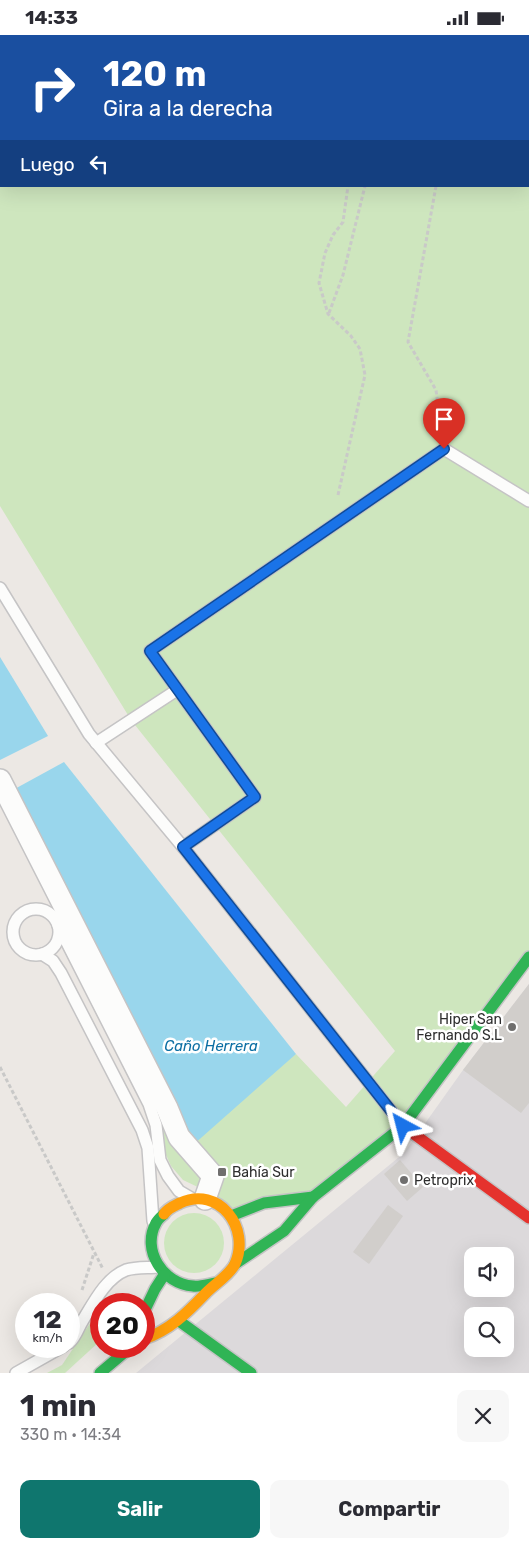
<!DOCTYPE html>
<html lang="es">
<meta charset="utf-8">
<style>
body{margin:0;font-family:Rubik,sans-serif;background:#f7f7f7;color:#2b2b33;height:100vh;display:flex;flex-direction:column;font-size:19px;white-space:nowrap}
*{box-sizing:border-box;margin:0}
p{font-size:16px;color:#7c7c81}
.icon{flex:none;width:28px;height:28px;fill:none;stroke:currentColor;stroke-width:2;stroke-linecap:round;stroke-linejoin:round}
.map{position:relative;height:1338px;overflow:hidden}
.details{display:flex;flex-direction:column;background:#fff;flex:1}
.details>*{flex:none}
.top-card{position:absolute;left:0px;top:0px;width:530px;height:152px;box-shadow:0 5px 20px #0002;background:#1a4fa0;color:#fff;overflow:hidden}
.fabs{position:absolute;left:464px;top:1212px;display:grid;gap:10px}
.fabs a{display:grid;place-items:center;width:50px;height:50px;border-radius:10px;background:#fff;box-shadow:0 5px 20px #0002;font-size:25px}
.speed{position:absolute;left:15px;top:1258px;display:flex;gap:10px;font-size:25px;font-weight:700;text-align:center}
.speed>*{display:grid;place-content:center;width:65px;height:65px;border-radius:50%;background:#fff;box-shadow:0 5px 20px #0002;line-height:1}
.speed small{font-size:12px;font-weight:400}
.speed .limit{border:8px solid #d22;background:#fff;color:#111}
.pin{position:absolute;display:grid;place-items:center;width:42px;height:42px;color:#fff;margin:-51px -21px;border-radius:50% 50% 50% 0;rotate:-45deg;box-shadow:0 0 5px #0007}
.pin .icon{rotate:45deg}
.me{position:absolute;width:55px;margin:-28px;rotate:322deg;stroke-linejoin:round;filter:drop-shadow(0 0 4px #0008)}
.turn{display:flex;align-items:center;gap:18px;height:105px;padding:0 20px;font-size:22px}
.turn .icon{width:65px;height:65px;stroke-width:2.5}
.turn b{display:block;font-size:35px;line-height:42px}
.then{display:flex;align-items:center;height:48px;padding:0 20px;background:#0003;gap:10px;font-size:19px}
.round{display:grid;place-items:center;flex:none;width:52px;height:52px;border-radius:10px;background:#f7f7f7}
.headline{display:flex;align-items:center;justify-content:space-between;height:85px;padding:0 20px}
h1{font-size:30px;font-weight:700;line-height:38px}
.button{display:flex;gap:10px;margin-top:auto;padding:10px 20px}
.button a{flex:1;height:58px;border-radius:10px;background:#0f766e;color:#fff;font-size:20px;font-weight:700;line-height:58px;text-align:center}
.button a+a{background:#f7f7f7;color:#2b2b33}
.status{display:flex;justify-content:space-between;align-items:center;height:35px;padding:0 25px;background:#fff;direction:ltr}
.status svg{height:14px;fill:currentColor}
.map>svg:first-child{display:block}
.industrial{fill:#dcd9db;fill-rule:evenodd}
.green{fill:#cee6be;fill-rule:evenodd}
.water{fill:#99d6ec}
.building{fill:#d1cecb}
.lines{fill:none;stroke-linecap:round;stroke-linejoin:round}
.lane-casing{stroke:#c5c4c5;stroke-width:14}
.street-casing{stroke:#c5c4c5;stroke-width:24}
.fast-casing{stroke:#c5c4c5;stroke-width:14}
.slow-casing{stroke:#c5c4c5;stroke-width:14}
.jam-casing{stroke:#c5c4c5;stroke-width:14}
.path{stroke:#c9c9c8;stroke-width:3;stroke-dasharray:4 2.5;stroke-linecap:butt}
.lane{stroke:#fcfcfb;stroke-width:11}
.street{stroke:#fcfcfb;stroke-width:21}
.fast{stroke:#30b455;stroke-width:11}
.slow{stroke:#ff9f0a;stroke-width:11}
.jam{stroke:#e5322d;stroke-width:11}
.route-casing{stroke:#114b97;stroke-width:12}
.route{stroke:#1a73e8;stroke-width:9}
.poi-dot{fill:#706f6e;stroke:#fff;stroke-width:2}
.labels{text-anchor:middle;stroke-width:5;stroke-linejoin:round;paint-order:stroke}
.poi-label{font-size:14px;fill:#2e2e2e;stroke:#fff;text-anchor:start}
.water-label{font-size:15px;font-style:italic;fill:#0d6fa3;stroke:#fff}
</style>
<div class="status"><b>14:33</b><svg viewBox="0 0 49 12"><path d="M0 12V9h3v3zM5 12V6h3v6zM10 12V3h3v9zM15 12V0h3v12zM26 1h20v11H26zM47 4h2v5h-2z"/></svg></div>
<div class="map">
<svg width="529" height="1338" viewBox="0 0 529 1338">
<rect width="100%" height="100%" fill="#ece8e4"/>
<!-- industrial -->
<path class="industrial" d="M529,949V1338H136L404,1118L463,1035ZM472,1221H505V1254H472ZM472,1281H505V1314H472Z"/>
<!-- green -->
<g class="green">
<path d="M0,0H529V923L403,1091L313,1162L231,1181L202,1154L183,1145L171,1131L163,1113V1095L173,1109L179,1102L296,1019L346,1072L395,1016L131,685L0,471ZM1,1H529V151H1Z"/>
<circle cx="194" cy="1208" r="30"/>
<path d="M101,1272V1304L100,1306L65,1338H47L62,1330Z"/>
</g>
<!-- water -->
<g class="water">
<path d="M0,622L48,701L0,725Z"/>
<path d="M64,727L296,1019L193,1110L11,756Z"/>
</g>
<!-- building -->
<g class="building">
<path d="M529,949V1068L521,1078L463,1035Z"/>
<path d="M400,1125L423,1152L407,1166L384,1139Z"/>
<path d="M388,1170L403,1181L369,1229L353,1217Z"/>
</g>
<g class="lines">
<defs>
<g id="lane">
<path d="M0,553L89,699L183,812L403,1091"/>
<path d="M96,708L177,655"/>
<path d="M183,812L255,762L150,616L444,414L529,466"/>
<circle cx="36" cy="897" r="23"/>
<path d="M58,890L149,1069L156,1090L160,1125L168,1141L179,1156L191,1163"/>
<path d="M42,919L53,926L61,938L142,1095L148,1113L153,1186"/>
<path d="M69,1308C76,1302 78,1293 83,1285C94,1267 106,1243 126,1235C136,1232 148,1233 158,1232"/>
<path d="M16,1338L64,1311"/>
</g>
<path id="street" d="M0,745L167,1073L179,1102L213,1141L205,1164"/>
<g id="fast">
<path d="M164,1179C162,1181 158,1184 156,1188C141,1215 163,1249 193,1251C200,1252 209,1249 216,1248"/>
<path d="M231,1181L264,1168L313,1162"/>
<path d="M235,1229L284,1196L313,1162L403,1091L529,922"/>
<path d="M144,1277L155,1254L164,1240"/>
<path d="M179,1286L251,1338"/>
<path d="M100,1338L132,1311"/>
</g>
<path id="slow" d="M144,1304C170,1295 187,1278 205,1259C214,1249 229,1241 235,1229C251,1193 219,1150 180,1168C174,1171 168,1173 164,1179"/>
<path id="jam" d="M403,1091L529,1183"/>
</defs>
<!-- lane casing -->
<use href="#lane" class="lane-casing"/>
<!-- street casing -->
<use href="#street" class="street-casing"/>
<!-- fast casing -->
<use href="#fast" class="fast-casing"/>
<!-- slow casing -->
<use href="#slow" class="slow-casing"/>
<!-- jam casing -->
<use href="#jam" class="jam-casing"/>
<!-- path -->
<g class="path">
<path d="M339,0V1"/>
<path d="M392,1V0"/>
<path d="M463,1V0"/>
<path d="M436,151L408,307L436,355L442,401"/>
<path d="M329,278L343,240L365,151"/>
<path d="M338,460L365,340L360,314L351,301L328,279L319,248L325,218L333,200L343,187L348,151"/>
<path d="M0,1032L103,1234"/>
<path d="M82,1255L94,1218"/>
</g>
<!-- lane -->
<use href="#lane" class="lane"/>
<!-- street -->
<use href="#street" class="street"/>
<!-- fast -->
<use href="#fast" class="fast"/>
<!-- slow -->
<use href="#slow" class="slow"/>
<!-- jam -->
<use href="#jam" class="jam"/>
</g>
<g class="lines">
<defs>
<path id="route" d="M403,1091L183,812L255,762L150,616L444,414"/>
</defs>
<!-- route casing -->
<use href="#route" class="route-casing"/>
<!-- route -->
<use href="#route" class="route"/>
</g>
<!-- markers -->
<g class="poi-dot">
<circle cx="512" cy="992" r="5"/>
<rect x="217" y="1132" width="10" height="10" rx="2.5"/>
<circle cx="404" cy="1145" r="5"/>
</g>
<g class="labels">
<!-- poi labels -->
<g class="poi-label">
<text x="502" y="989" text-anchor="end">Hiper San<tspan x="502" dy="16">Fernando S.L</tspan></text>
<text x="232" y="1142">Bahía Sur</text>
<text x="414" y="1150">Petroprix</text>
</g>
<!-- water labels -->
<g class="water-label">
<text x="211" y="1016">Caño Herrera</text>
</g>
</g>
</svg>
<div class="fabs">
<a><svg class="icon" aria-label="sound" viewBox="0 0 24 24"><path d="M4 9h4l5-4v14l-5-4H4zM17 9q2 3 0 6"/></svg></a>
<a><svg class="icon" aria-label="search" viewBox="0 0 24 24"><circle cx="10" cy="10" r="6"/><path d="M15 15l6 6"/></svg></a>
</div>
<div class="speed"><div>12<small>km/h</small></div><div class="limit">20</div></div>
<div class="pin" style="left:444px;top:414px;background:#d93025"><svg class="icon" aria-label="arrive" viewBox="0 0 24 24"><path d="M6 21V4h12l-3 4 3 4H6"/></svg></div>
<svg class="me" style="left:403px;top:1091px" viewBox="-20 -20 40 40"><path d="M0-17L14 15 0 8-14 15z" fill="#1a73e8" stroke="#fff" stroke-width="4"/></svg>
<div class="top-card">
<div class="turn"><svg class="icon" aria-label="right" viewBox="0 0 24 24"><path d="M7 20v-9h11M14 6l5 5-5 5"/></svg><div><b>120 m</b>Gira a la derecha</div></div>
<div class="then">Luego<svg class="icon" aria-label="left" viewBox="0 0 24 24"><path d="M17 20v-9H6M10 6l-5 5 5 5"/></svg></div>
</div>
</div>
<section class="details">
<div class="headline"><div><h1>1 min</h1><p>330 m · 14:34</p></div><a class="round"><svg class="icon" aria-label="close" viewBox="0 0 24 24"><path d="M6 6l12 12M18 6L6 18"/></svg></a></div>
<div class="button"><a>Salir</a><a>Compartir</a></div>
</section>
